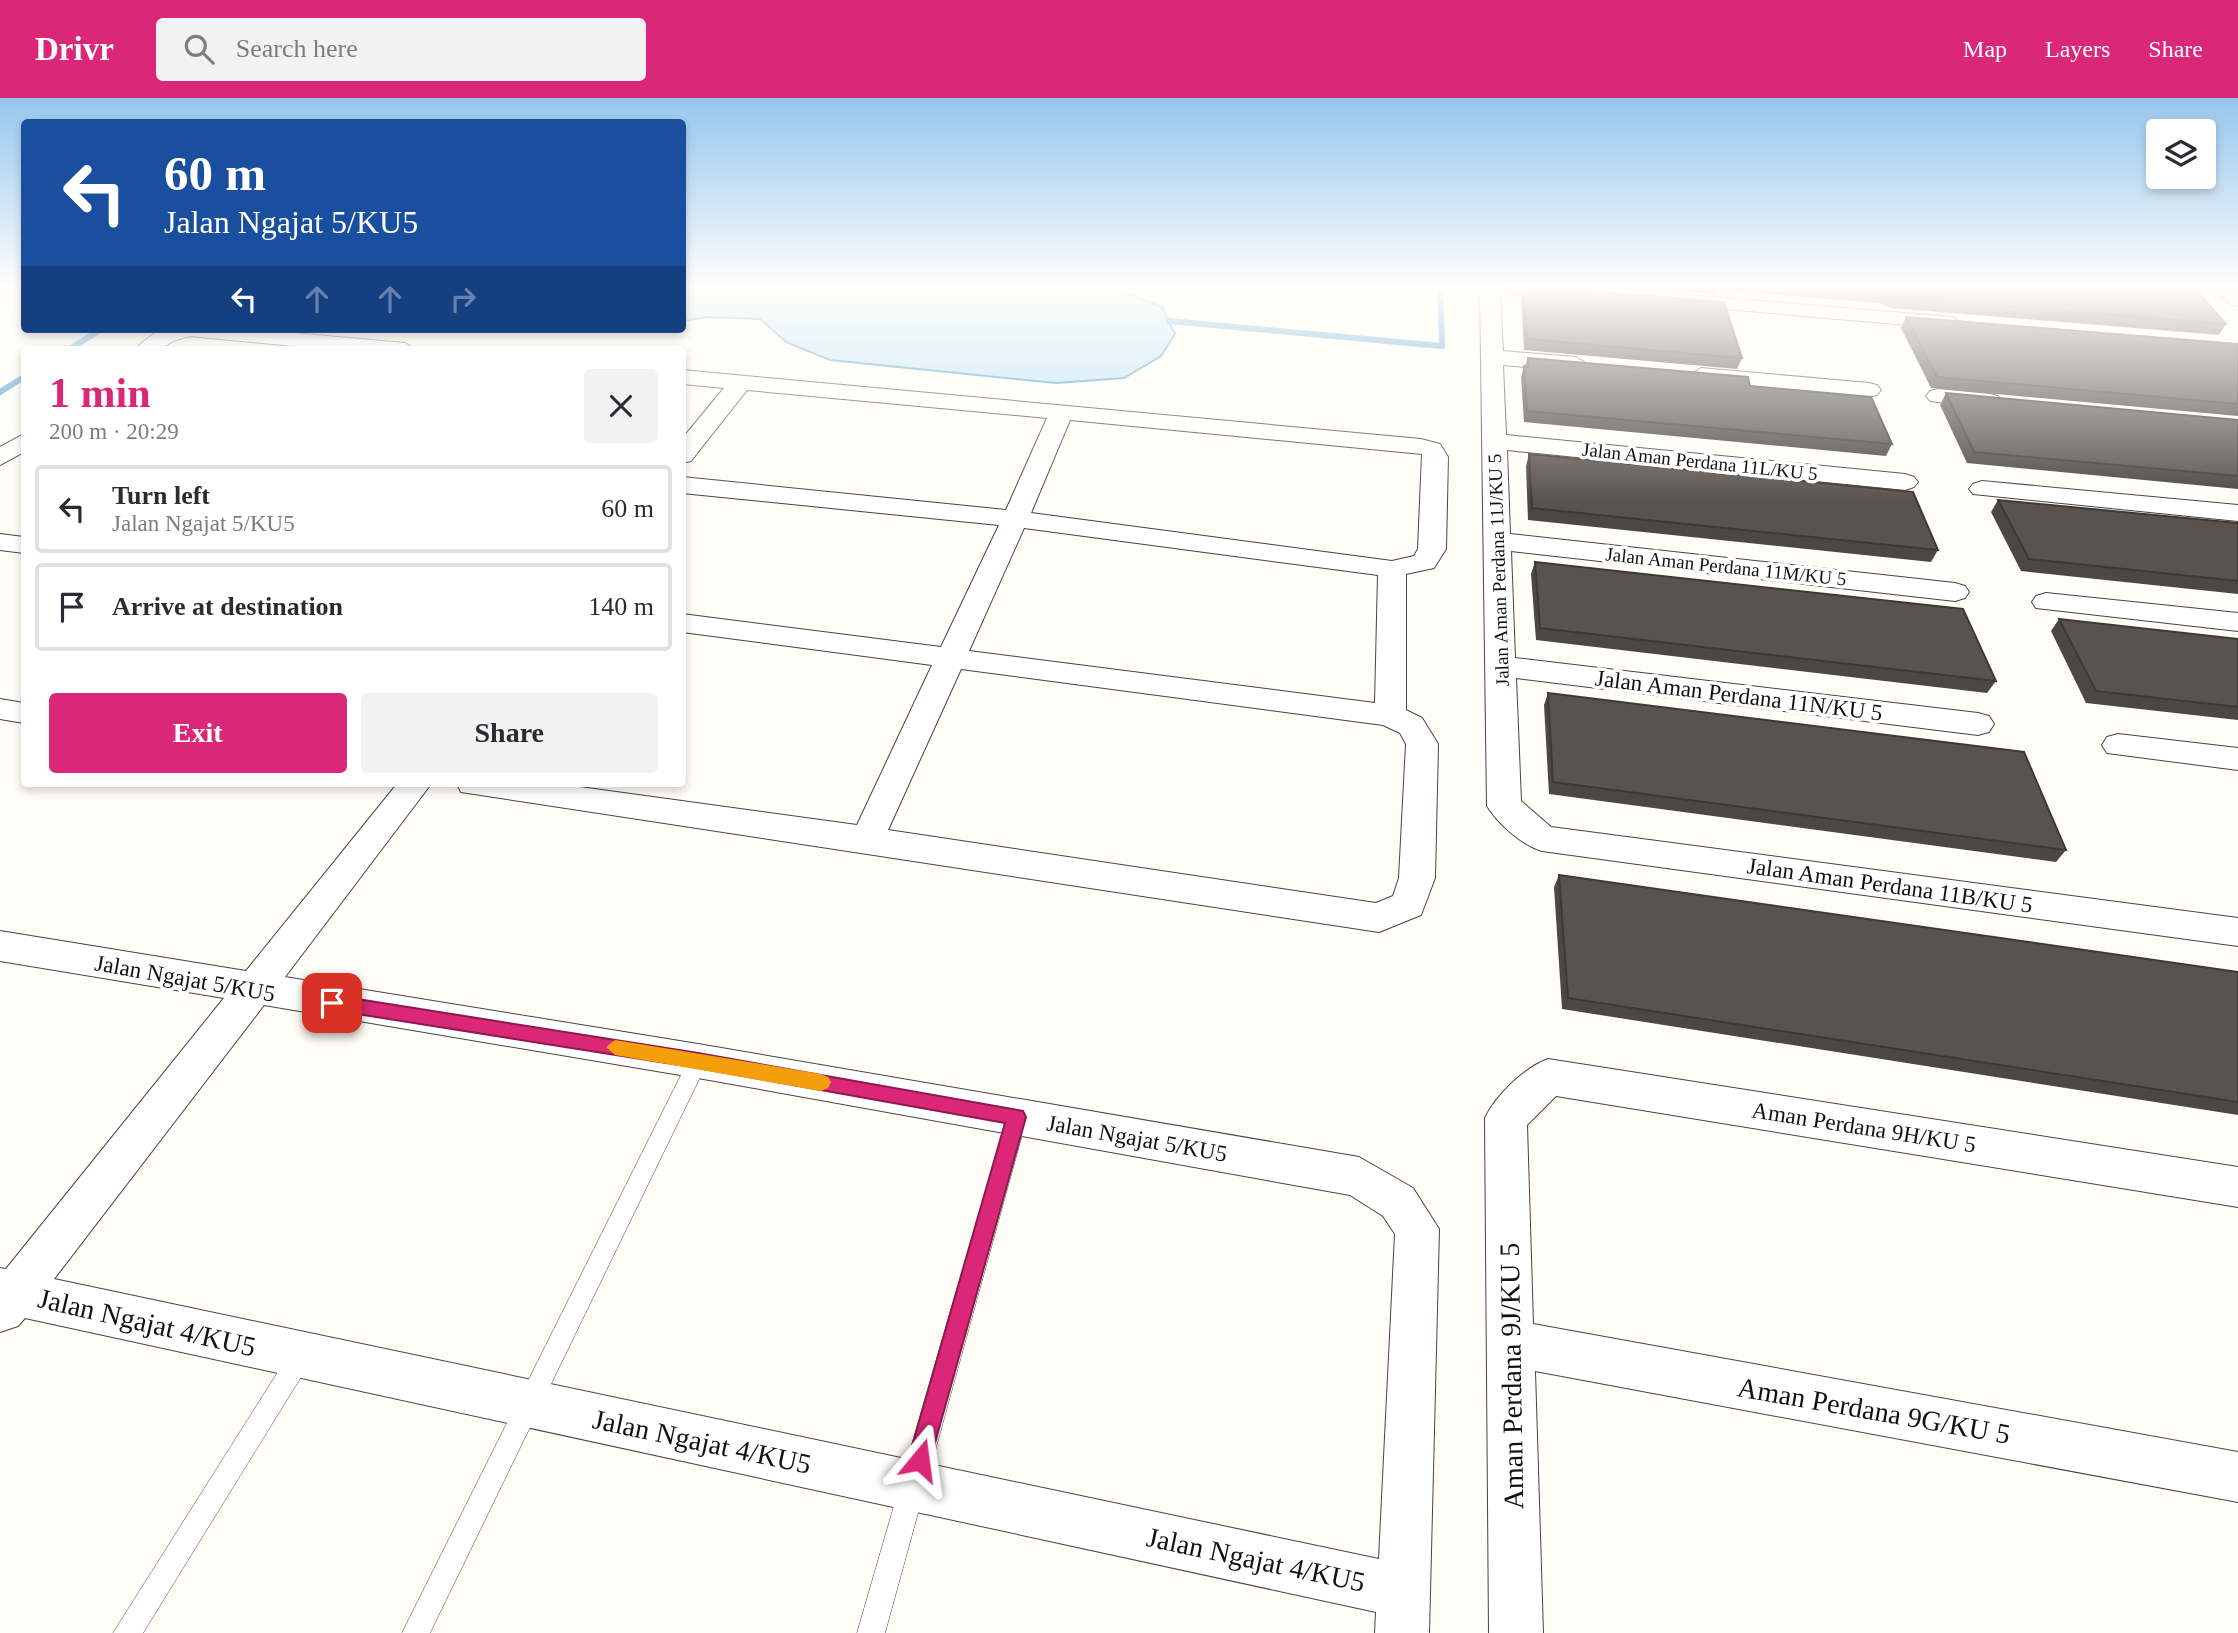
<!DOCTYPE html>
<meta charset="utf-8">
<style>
body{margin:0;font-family:"Times New Roman",serif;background:#f2f2f3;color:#2b2b33;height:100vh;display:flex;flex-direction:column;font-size:26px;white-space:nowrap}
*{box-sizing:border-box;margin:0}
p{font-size:23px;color:#7c7c81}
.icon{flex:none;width:38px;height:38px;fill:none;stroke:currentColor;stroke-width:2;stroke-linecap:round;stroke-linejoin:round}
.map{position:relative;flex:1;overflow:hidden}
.details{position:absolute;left:21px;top:248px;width:665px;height:441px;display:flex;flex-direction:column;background:#fff;border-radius:7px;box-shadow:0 4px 10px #0003}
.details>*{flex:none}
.top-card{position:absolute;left:21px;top:21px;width:665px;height:214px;border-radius:7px;box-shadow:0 4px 10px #0003;background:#1a4fa0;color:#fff;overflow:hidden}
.controls{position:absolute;left:2146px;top:21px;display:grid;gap:14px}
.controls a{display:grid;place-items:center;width:70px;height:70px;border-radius:7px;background:#fff;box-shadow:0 4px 10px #0003;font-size:35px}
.pin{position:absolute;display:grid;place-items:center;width:60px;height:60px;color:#fff;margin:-30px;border-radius:14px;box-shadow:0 4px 10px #0006}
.me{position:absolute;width:77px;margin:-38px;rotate:16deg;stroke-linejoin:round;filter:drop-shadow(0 0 5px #0008)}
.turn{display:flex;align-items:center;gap:24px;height:147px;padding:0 28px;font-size:32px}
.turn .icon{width:91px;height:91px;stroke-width:2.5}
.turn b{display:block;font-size:49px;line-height:60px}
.lanes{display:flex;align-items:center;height:66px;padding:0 28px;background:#0003;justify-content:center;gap:35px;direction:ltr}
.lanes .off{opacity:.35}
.round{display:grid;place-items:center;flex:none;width:74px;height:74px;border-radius:7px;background:#f2f2f3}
.overview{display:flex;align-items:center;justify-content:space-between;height:119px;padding:0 28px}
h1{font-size:42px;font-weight:700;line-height:52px;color:#db2777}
.cta{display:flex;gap:14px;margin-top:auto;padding:14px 28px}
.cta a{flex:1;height:80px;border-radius:7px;background:#db2777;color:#fff;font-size:28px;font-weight:700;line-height:80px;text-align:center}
.cta a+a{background:#f2f2f3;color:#2b2b33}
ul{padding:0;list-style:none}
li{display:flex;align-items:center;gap:21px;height:88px;margin:0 14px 10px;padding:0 14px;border:4px solid #e1e1e2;border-radius:7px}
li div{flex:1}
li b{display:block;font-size:26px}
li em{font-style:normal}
header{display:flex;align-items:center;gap:42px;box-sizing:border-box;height:98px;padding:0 35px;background:#db2777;color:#fff}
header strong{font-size:33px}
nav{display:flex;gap:38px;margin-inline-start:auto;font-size:24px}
.search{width:490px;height:63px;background:#f2f2f3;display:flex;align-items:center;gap:18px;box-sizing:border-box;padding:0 24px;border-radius:7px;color:#7c7c81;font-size:26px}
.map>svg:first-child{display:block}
.water{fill:#b9e0f7;stroke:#3f96cf;stroke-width:2}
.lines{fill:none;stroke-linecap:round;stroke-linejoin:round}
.stream{stroke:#3f96cf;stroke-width:6}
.lane-casing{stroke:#444;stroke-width:1}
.street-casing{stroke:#444;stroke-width:2}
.lane{fill:#fff;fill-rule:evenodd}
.street{fill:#fff;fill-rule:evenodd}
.wall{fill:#4d4742}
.building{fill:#5a524d;stroke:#3f3936;stroke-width:2}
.route{fill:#db2777;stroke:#8e194d;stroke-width:2}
.slow{fill:#f59e0b}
.labels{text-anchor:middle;stroke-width:7;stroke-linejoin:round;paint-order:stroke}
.far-street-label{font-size:19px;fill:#111;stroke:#fff}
.street-label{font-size:23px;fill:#111;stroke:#fff}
.near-street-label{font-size:28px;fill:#111;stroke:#fff}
</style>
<header>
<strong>Drivr</strong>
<div class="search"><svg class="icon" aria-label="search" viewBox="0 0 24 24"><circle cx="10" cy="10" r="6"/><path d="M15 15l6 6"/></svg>Search here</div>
<nav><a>Map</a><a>Layers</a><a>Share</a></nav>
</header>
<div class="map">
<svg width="2238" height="1535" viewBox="0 0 2238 1535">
<rect width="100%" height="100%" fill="#fffdf5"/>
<!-- water -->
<path class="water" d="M683,187H1069L1118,192L1162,209L1175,236L1161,258L1124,280L1056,285L830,262L786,244L760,221L707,219L683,223Z"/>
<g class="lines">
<!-- stream -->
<g class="stream">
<path d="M1169,223L1442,248L1440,187"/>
<path d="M68,252L102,231"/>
<path d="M0,294L24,279"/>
</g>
<defs>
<g id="lane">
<path d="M698,954L705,957L708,963L430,1535H402L691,957Z"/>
<path d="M1017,1010L1024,1012L1027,1019L885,1535H857L1007,1019L1010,1012Z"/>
<path d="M301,1246L309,1250L313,1258L309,1266L143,1535H113L293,1250Z"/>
</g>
<g id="street">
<path d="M1480,187H1566L1579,190L1582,194L1572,200L1500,194L1503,253L1576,259L1587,266L1576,273L1503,267L1506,337L1905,376L1914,379L1918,384L1914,389L1905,392L1507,352L1510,436L1955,485L1965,488L1969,494L1965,500L1955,503L1511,453L1515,560L1978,615L1989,618L1994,626L1989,634L1978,637L1516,580L1521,703L1551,729L2238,820V848L1542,753C1522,747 1498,726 1487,708Z"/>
<path d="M2206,187L2237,189L2238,208L2231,206Z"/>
<path d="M1676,196L1952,219L1963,225L1952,231L1669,206L1666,202Z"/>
<path d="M167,231H249L405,245L416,252H334L190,238L173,243L159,252H133L157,233Z"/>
<path d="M1701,270L1869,285L1877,287L1881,292L1877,297L1869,299L1693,282L1690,277Z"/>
<path d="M682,272L1421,341L1440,346L1448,359L1446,451L1434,470L1406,476V612L1422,620L1438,646L1435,780L1421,817L1379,834L461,694L457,686H558L857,727L932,567L682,534V516L941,549L999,427L682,395V379L1006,412L1047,320L747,292L691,363L682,365V341L724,290L682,286ZM1070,322L1422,356L1418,451L1414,458L1392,463L1031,415ZM1024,430L1378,477L1375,605L969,553ZM961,571L1383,627L1400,635L1406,646L1399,780L1393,798L1376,805L888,732Z"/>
<path d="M1938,291L1990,296L1998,298L2002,303L1998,308L1990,310L1930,303L1926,298L1930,293Z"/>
<path d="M24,336V354L0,367V349Z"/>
<path d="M1982,383L2238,407V423L1973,396L1969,391L1973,386Z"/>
<path d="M0,436L24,439V455L0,452Z"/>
<path d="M2046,495L2238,515V533L2036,510L2032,504L2036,498Z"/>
<path d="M0,601L24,605V625L0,621Z"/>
<path d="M2118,636L2238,650V672L2107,655L2102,647L2107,639Z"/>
<path d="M397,686H431L285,879L698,946L1359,1059L1413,1090L1439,1131L1429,1535H1375L1376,1514L25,1220L18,1228L0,1234V1170L6,1171L224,900L0,863V833L246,873ZM264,907L698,980L1350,1097L1383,1118L1395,1136L1379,1461L54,1181Z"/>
<path d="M1548,961L2238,1069V1109L1556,998L1527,1027L1533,1226L2238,1354V1404L1535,1273L1543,1535H1489L1485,1020C1496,997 1524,970 1548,961Z"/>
</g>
</defs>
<!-- lane casing -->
<use href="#lane" class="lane-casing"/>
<!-- street casing -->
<use href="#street" class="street-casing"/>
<!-- lane -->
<use href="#lane" class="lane"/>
<!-- street -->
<use href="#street" class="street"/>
</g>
<!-- wall -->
<g class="wall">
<path d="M1606,187H2192L2226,226L2219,237L1891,210L1879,205L1716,192L1715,196Z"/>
<path d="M1523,188L1742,260L1737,271L1524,252L1521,198Z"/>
<path d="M1906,219L2238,246V318L1931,290L1901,230Z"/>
<path d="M1528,260L1750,288L1892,346L1886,358L1524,324L1521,279L1524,268H1525Z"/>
<path d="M1946,295L2238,322V391L1967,365L1940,307Z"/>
<path d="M1529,356L1938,452L1931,464L1528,422L1526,368Z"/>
<path d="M1998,402L2238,425V496L2021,473L1991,414Z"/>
<path d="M1535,464L1996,583L1987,595L1536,542L1531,476Z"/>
<path d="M2059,521L2238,541V622L2086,605L2051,533Z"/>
<path d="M1548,595L2066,752L2056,764L1549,696L1544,607Z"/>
<path d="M1559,777L2238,874V1017L1562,911L1554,789Z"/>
</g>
<!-- building -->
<g class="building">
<path d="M1798,187H2192L2226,226L1896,199L1884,194Z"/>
<path d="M1523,188L1724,204L1742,260L1527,241Z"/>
<path d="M1906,219L2238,246V306L1937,279Z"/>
<path d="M1528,260L1748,279L1750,288L1871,299L1892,346L1527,313L1524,268L1528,269Z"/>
<path d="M1946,295L2238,322V378L1974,354Z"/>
<path d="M1529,356L1913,394L1938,452L1532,410Z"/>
<path d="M1998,402L2238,425V483L2029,461Z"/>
<path d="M1535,464L1963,511L1996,583L1540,530Z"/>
<path d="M2059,521L2238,541V609L2096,593Z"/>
<path d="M1548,595L2024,654L2066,752L1553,684Z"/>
<path d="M1559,777L2238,874V1004L1568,900Z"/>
</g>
<!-- sky -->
<linearGradient id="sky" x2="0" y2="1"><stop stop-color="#95c6ee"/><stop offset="0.47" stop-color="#fffefa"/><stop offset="1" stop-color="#fffefa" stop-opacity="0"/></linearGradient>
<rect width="2238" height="402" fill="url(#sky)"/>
<!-- route -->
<path class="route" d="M332,897L698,955L1023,1013L1026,1019L928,1370L920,1373L912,1370L908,1362L1005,1025L698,970L332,912L324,905Z"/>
<!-- slow -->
<path class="slow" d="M615,942L821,976L828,979L831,984L828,990L821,993L615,957L606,949Z"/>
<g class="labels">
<!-- far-street labels -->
<g class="far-street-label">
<text transform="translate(1700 363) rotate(6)" y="7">Jalan Aman Perdana 11L/KU 5</text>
<text transform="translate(1726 468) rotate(6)" y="7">Jalan Aman Perdana 11M/KU 5</text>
<text transform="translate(1498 472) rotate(-92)" y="7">Jalan Aman Perdana 11J/KU 5</text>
</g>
<!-- street labels -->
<g class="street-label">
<text transform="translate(1739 597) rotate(7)" y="8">Jalan Aman Perdana 11N/KU 5</text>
<text transform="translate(1890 787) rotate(8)" y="8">Jalan Aman Perdana 11B/KU 5</text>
<text transform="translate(185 880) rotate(10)" y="8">Jalan Ngajat 5/KU5</text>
<text transform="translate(1864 1029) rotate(9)" y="8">Aman Perdana 9H/KU 5</text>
<text transform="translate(1137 1040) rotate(10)" y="8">Jalan Ngajat 5/KU5</text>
</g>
<!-- near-street labels -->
<g class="near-street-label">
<text transform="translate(147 1224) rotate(13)" y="10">Jalan Ngajat 4/KU5</text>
<text transform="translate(1511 1278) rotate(-91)" y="10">Aman Perdana 9J/KU 5</text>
<text transform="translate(1874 1312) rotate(10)" y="10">Aman Perdana 9G/KU 5</text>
<text transform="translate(702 1343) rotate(12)" y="10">Jalan Ngajat 4/KU5</text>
<text transform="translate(1256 1461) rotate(12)" y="10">Jalan Ngajat 4/KU5</text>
</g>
</g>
</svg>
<div class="controls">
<a><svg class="icon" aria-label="layers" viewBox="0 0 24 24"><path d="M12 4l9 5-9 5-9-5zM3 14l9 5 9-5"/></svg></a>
</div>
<div class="pin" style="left:332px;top:905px;background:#d93025"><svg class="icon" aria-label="arrive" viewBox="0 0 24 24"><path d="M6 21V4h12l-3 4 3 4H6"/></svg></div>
<svg class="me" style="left:920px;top:1362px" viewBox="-20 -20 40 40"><path d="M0-17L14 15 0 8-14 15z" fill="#db2777" stroke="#fff" stroke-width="4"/></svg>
<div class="top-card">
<div class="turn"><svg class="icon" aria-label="left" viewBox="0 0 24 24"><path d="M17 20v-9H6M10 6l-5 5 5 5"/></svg><div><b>60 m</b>Jalan Ngajat 5/KU5</div></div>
<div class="lanes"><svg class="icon" aria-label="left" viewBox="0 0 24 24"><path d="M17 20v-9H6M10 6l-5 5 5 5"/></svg><svg class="icon off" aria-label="ahead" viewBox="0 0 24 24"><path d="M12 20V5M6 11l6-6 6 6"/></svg><svg class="icon off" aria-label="ahead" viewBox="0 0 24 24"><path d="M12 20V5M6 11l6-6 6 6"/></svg><svg class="icon off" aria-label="right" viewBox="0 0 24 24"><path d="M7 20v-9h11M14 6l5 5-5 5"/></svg></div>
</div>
<section class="details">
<div class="overview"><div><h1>1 min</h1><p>200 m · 20:29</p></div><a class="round"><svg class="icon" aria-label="close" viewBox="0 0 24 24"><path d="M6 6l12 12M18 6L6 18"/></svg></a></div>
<ul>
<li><svg class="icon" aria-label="left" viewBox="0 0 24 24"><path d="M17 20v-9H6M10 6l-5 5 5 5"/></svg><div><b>Turn left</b><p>Jalan Ngajat 5/KU5</p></div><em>60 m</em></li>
<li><svg class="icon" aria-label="arrive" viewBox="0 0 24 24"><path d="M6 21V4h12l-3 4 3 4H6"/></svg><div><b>Arrive at destination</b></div><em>140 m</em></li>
</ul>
<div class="cta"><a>Exit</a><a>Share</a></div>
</section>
</div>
